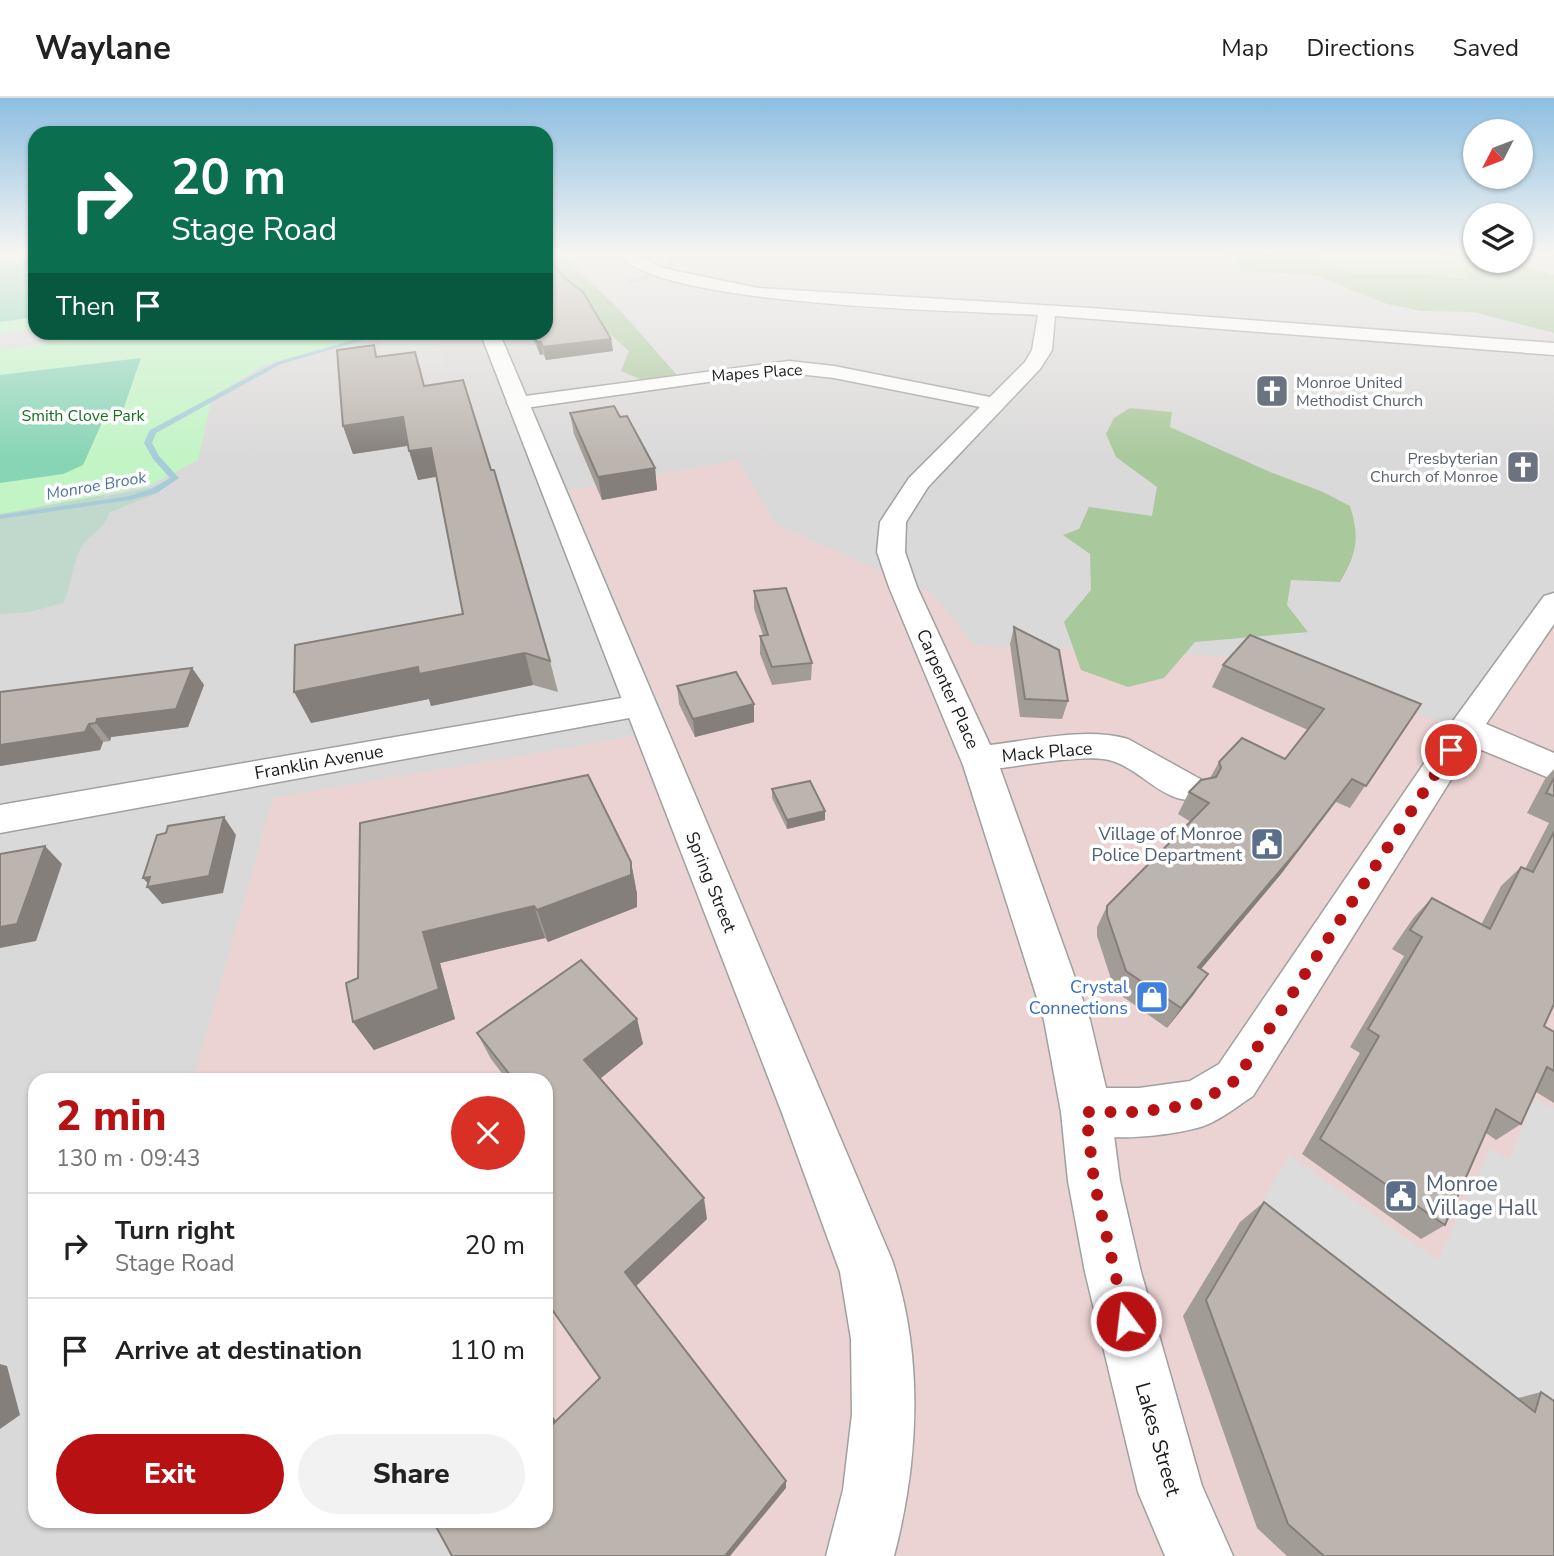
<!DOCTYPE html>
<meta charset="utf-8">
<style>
body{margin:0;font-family:"Nunito Sans",sans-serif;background:#f2f2f2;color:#222;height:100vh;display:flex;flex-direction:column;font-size:26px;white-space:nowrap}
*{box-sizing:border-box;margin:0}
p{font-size:23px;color:#767676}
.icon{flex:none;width:38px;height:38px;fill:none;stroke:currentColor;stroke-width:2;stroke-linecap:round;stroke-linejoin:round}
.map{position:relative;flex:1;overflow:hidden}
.drawer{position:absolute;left:28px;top:975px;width:525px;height:455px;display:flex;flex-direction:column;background:#fff;border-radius:21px;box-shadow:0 2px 5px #0004}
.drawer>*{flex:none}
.hud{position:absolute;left:28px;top:28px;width:525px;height:214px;border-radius:21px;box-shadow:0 2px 5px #0004;background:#0b6e4f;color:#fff;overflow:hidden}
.needle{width:46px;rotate:228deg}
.fabs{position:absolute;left:1463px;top:21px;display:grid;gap:14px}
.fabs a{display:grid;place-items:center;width:70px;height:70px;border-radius:50%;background:#fff;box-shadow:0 2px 5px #0004;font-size:35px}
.pin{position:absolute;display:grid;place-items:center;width:60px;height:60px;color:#fff;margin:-30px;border:4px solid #fff;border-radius:50%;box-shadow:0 2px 7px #0007}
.me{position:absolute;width:77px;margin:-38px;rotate:345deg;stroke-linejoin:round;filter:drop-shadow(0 0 5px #0008)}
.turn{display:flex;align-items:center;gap:24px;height:147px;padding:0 28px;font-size:32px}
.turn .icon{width:91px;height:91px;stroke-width:2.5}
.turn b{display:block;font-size:49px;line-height:60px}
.then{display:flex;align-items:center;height:66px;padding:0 28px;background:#0003;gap:14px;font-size:26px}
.round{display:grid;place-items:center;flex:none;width:74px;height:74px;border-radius:37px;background:#f2f2f2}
.head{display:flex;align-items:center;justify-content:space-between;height:119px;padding:0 28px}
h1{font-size:42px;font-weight:800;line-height:52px;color:#b71114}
.button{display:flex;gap:14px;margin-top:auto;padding:14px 28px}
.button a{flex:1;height:80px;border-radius:42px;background:#b71114;color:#fff;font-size:28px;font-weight:800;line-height:80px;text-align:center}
.button a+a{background:#f2f2f2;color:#222}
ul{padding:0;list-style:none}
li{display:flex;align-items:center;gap:21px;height:105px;padding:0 28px;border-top:2px solid #e0e0e0}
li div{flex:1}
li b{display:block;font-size:26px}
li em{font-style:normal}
header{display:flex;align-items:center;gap:42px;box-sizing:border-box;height:98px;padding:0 35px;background:#fff;border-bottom:2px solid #e0e0e0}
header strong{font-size:33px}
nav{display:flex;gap:38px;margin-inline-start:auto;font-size:24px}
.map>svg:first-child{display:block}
.residential{fill:#dad9d9;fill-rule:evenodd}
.commercial{fill:#ecd3d3}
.grass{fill:#c8e3ac}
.forest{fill:#a9c89b}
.wetland{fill:#c1d9cd}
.park{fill:#c2f4c5}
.pitch{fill:#87d5b5}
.parking{fill:#dcdcdc}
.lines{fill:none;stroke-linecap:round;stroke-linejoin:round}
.stream{fill:#a6cdd7;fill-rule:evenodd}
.minor-casing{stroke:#a0a0a0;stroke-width:3}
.tertiary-casing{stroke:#a0a0a0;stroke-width:3}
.minor{fill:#fff;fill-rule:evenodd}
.tertiary{fill:#fff;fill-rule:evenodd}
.wall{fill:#a29c96}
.shaded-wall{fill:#847f7a}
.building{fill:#bcb5af;stroke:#847f7a;stroke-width:2}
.route{stroke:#b71114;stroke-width:12;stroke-dasharray:0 21.6}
.labels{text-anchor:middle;stroke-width:7;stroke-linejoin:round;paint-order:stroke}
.far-street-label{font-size:16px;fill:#1c1c1c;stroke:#fff}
.far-worship-label{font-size:16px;fill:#5b616d;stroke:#fff;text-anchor:start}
.far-park-label{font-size:16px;fill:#14701a;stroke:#fff}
.far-water-label{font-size:16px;font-style:italic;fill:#4e769c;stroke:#fff}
.street-label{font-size:18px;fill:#1c1c1c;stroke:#fff}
.service-label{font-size:18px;fill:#4e5e75;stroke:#fff;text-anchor:end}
.shop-label{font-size:18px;fill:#366cbe;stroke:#fff;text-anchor:end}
.near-service-label{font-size:21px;fill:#4e5e75;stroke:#fff;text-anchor:start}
.near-street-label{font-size:21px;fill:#1c1c1c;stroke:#fff}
</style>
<header>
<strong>Waylane</strong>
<nav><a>Map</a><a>Directions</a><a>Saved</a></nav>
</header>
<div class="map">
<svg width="1554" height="1458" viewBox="0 0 1554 1458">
<rect width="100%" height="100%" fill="#ece9e2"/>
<!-- residential -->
<path class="residential" d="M0,156H35V234H546V156H1243L1329,175L1382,156H1475V163H1521V156H1554V1458H0ZM35,982H546V1423H35Z"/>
<!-- commercial -->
<path class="commercial" d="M738,362L775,426L933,496L973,547L1239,559L1464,631L1554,511V1458H450L431,1423H546V982H193L273,700L670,632L569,392Z"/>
<!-- grass -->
<path class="grass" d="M1319,156H1434L1465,166L1469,181L1423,176L1352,175L1318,162Z"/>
<!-- forest -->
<g class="forest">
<path d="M546,156H561L619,211L676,276L673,280L647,284L621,273L629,253L611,237L567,233L546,169Z"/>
<path d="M1219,156H1319L1318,162L1352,175L1423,176L1468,181L1465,166L1434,156H1475V163H1510L1554,177V235L1473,214L1422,213L1387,206L1315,177L1242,173L1236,162Z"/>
<path d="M1130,310L1172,314L1170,329L1270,374L1323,394L1350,408C1360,439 1357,456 1340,484L1291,482L1287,507L1308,534L1195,544L1164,580L1128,589L1081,572L1064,524L1091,492L1090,456L1063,437L1079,431L1089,409L1152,418L1157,389L1116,359L1106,336L1114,320Z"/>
</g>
<!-- wetland -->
<path class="wetland" d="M115,386L103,399L155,389L160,394L109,415C105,432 89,436 81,450C71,469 72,489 63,505L29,514L0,516V412Z"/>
<!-- park -->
<path class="park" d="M0,156H35V234L410,235L359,241L266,266L212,299L198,362L147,389L0,416Z"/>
<!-- pitch -->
<g class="pitch">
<path d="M35,159V219L0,224V165Z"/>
<path d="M141,260L121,318L104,320L83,367L63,376L0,385V277Z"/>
</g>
<!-- parking -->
<g class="parking">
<path d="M35,231V234L130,235L131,239L91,243V239L0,252V236Z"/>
<path d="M434,235L445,266L394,273L381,269L380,241Z"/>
<path d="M1534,999L1554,1011V1340L1255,1117L1289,1057L1438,1162L1490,1051L1509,1062Z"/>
</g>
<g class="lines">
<!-- stream -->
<g class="stream">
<path d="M671,156H675L673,167L667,172H663L668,166Z"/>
<path d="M647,177L649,180L630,185L627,183Z"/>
<path d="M381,234H392L281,266L156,335L152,345L159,358L179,380L157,395L130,402L0,421V417L129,398L151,391L170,380L153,361L144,345L150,332L277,264Z"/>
</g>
<defs>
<g id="minor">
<path d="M617,156H636L662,170L758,190L1091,210L1554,245V257L1055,218L1052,252L1040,271L928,389L906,424L905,454L917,489L990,647C1033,642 1086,629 1128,641L1202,682L1207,691L1202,700C1166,711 1142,670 1109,662C1085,656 1027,667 1000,670L1090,922L1106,990H1139L1190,983L1219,966L1453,623L1544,498L1554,495V526L1486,626L1554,655V682L1472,648L1253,998C1236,1009 1217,1025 1197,1030C1161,1039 1103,1045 1068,1031L1061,1014L1044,922L963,667L889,489L877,454L880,424L909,380L980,309L834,280L789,275L743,279L518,311L510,310L507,305L510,300L518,299L789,263L834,268L990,299L1025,264L1032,252L1038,217C959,212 663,209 617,156Z"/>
<path d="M639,597L651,600L656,608L651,616L0,735V707Z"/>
</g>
<g id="tertiary">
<path d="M480,234H499L892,1162C924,1257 919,1363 894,1458H826L843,1392L852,1316L851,1241L840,1174L782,1015Z"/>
<path d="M1086,990L1104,997L1111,1014L1120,1083L1141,1174L1202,1388L1233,1458H1165L1138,1394L1085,1174L1068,1083L1061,1014L1068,997Z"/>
</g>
</defs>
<!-- minor casing -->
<use href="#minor" class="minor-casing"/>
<!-- tertiary casing -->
<use href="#tertiary" class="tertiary-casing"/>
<!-- minor -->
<use href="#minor" class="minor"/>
<!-- tertiary -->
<use href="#tertiary" class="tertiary"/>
</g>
<!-- wall -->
<g class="wall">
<path d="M530,234H546L611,241L613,253L546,262L543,256L540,257Z"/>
<path d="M378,259L424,288L550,563L558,594L533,587L431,608L429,601L311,625L463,516L436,379L418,382L408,348L353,356L343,328Z"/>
<path d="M570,315L620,319L655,370L657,392L602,402L574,336Z"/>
<path d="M754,493L812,565L811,582L772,587L760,556V538L763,537L754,511Z"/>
<path d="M1014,529L1068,603L1062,621L1020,619L1010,546Z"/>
<path d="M1223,567L1421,606L1350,710L1336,704L1281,776L1201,871L1194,896L1167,930L1115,893L1097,838V829L1107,808L1191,724L1178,716L1189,694L1210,680L1219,664L1285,661L1308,632L1212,589Z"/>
<path d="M192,570L204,587L188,629L111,639L110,643L103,644L100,652L0,668V594Z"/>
<path d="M677,588L754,606V624L695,639L679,606Z"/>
<path d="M1554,671V906L1544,928L1554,934V1005L1536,994L1521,1026L1496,1042L1486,1035L1445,1127L1421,1141L1302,1056L1360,955L1350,949L1404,858L1392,851L1414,819L1432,800L1481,827L1501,788L1521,769L1525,771L1549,725L1527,715L1545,681Z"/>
<path d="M772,691L825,713V722L787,731L772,700Z"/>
<path d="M631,764L637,796V809L548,844L545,840L440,865L455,921L374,952L353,924L358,880Z"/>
<path d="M637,921L643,946L600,981L707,1121L636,1188L786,1390L556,1323L600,1280L546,982H507L491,961L477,935Z"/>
<path d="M1264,1104L1518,1300L1541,1294L1554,1458H1287L1257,1430L1183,1218L1240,1124Z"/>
</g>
<!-- shaded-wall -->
<g class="shaded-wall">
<path d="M611,241L613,253L546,262L543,249Z"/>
<path d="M537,244H541L543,256L540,257Z"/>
<path d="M403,319L412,347L353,356L343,328Z"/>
<path d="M431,350L439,378L418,382L409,353Z"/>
<path d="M655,370L657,392L602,402L598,379Z"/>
<path d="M525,555L533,587L431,608L429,601L311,625L294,594L418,569Z"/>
<path d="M192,570L204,587L188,629L111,639L110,643L96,625L97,621Z"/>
<path d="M754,606V624L695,639L693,621Z"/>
<path d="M89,626L103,644L100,652L0,668V647Z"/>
<path d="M1352,681L1281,776L1185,890L1198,869Z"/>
<path d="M825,713V722L787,731V722Z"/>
<path d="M224,719L236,737L223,795L162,806L147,789L150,788L143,780Z"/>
<path d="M45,748L62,766L36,843L0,850V829Z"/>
<path d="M631,764L637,796V809L548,844L537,812Z"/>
<path d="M534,808L545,840L440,865L455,921L374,952L353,924L423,834Z"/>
<path d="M1208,876L1194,896L1167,930L1181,910Z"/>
<path d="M637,921L643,946L592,987L584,962Z"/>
<path d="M704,1100L707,1121L633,1191L625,1174Z"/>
<path d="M0,1266L7,1268L20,1317L0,1331Z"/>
<path d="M546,1308L565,1337L552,1327L546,1317Z"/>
<path d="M786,1383V1390L730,1458H725Z"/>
</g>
<!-- building -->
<g class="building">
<path d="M546,158L566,181L583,194L611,241L543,249L541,244H537L533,234H546Z"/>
<path d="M374,247L376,259L415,254L424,288L463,282L491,372H494L550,563L525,555L419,576L418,569L294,594L295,547L463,516L431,350L409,353L403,319L343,328L337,252Z"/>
<path d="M614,308L620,319L627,318L655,370L598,379L570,315Z"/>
<path d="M786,490L812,565L772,569L760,538L768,537L754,493Z"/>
<path d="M1014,529L1059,552L1068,603L1025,601Z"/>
<path d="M1250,537L1421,606L1366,688L1352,681L1296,754L1198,869L1208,876L1181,910L1126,873L1107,817V808L1209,705L1189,694L1201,682L1216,679L1221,670L1219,664L1242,640L1285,661L1324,611L1223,567Z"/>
<path d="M192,570L176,611L97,621L96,625L89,626L85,634L0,647V594Z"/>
<path d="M736,574L754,606L693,621L677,588Z"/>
<path d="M588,677L631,764V777L537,812L534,808L423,834L439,891L353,924L346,885L358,880L360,725Z"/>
<path d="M1554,680V698L1546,695Z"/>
<path d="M810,683L825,713L787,722L772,691Z"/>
<path d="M224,719L209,778L147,789L150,779L143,780L157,737L166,735L168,728Z"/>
<path d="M1554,734V906L1544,928L1554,934V973L1547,969L1521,1026L1496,1011L1445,1127L1320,1041L1379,938L1368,931L1422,839L1410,832L1432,800L1490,831L1521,769L1533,774Z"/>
<path d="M45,748L17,826L0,829V756Z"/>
<path d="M581,862L637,921L584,962L704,1100L625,1174L786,1383L725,1458H452L433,1423H546V1317L552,1327L600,1280L546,1203V982H514L477,935Z"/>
<path d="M1264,1104L1535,1314L1541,1294L1554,1303V1458H1324L1288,1426L1206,1202Z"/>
<path d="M35,1349V1372L30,1353Z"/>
</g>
<!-- sky -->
<linearGradient id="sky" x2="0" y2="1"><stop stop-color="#8dbee1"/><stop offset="0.43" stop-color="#f6f5f2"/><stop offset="1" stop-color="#f6f5f2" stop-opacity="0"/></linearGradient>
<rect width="1554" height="360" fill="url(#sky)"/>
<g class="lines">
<!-- route -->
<path class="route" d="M1126,1223L1094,1083L1086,1014H1139L1197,1006L1236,982L1451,652"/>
</g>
<!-- icons -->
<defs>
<symbol id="church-square" viewBox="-11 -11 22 22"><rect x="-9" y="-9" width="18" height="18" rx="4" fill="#6b7280" stroke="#fff"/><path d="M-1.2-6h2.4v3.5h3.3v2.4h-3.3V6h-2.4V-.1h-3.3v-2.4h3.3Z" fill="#fff"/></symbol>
<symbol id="civic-square" viewBox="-11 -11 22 22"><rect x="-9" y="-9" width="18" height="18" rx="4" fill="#5c6f8a" stroke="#fff"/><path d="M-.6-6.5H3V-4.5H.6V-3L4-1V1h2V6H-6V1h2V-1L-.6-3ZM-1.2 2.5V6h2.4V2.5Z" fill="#fff"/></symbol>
<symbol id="shop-square" viewBox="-11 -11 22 22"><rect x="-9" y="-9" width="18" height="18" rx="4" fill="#3f7fe0" stroke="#fff"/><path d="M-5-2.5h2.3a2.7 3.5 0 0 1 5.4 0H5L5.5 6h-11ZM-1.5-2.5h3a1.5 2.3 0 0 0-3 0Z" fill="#fff"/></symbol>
</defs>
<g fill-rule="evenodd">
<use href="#church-square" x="1253" y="274" width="38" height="38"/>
<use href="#church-square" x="1504" y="350" width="38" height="38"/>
<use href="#civic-square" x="1248" y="727" width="38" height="38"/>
<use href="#shop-square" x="1133" y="880" width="38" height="38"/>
<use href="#civic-square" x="1382" y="1079" width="38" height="38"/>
</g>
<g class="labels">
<!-- far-street labels -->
<g class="far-street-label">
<text transform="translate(757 274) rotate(-4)" y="6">Mapes Place</text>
</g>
<!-- far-worship labels -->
<g class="far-worship-label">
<text x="1296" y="290">Monroe United<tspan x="1296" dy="18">Methodist Church</tspan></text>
<text x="1498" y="366" text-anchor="end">Presbyterian<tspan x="1498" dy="18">Church of Monroe</tspan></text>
</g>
<!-- far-park labels -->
<g class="far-park-label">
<text x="83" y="323">Smith Clove Park</text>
</g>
<!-- far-water labels -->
<g class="far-water-label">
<text transform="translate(96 387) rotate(-10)" y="6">Monroe Brook</text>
</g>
<!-- street labels -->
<g class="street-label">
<text transform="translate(948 591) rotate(66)" y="6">Carpenter Place</text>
<text transform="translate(1047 654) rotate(-5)" y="6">Mack Place</text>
<text transform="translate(319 664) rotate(-10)" y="6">Franklin Avenue</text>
<text transform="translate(711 784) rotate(68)" y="6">Spring Street</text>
</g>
<!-- service labels -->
<g class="service-label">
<text x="1242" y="742">Village of Monroe<tspan x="1242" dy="21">Police Department</tspan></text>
</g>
<!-- shop labels -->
<g class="shop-label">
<text x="1128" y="895">Crystal<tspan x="1128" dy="21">Connections</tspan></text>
</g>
<!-- near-service labels -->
<g class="near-service-label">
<text x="1426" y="1093">Monroe<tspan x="1426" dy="24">Village Hall</tspan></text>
</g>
<!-- near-street labels -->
<g class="near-street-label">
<text transform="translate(1158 1341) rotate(74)" y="7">Lakes Street</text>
</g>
</g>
</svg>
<div class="fabs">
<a><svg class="needle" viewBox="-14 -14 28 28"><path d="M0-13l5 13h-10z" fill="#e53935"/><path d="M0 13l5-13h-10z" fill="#767676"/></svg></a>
<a><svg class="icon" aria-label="layers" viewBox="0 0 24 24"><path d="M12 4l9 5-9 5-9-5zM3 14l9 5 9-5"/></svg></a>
</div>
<div class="pin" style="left:1451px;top:652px;background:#d93025"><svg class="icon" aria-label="arrive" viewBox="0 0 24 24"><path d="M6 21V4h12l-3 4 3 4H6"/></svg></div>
<svg class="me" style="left:1126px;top:1223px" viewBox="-20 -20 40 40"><circle r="17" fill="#b71114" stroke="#fff" stroke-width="3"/><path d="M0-11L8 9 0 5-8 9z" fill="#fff"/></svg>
<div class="hud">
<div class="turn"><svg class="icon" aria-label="right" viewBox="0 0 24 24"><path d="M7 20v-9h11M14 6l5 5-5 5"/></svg><div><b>20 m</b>Stage Road</div></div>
<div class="then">Then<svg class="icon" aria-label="arrive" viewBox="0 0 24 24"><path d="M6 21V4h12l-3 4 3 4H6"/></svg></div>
</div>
<section class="drawer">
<div class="head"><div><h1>2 min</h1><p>130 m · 09:43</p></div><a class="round" style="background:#d93025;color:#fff"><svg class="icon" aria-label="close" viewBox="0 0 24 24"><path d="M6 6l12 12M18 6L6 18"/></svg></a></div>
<ul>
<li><svg class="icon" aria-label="right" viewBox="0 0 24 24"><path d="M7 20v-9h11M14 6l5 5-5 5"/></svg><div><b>Turn right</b><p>Stage Road</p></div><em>20 m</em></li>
<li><svg class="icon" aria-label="arrive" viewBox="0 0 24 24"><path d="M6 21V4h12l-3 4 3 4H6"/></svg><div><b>Arrive at destination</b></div><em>110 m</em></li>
</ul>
<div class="button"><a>Exit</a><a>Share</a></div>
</section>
</div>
